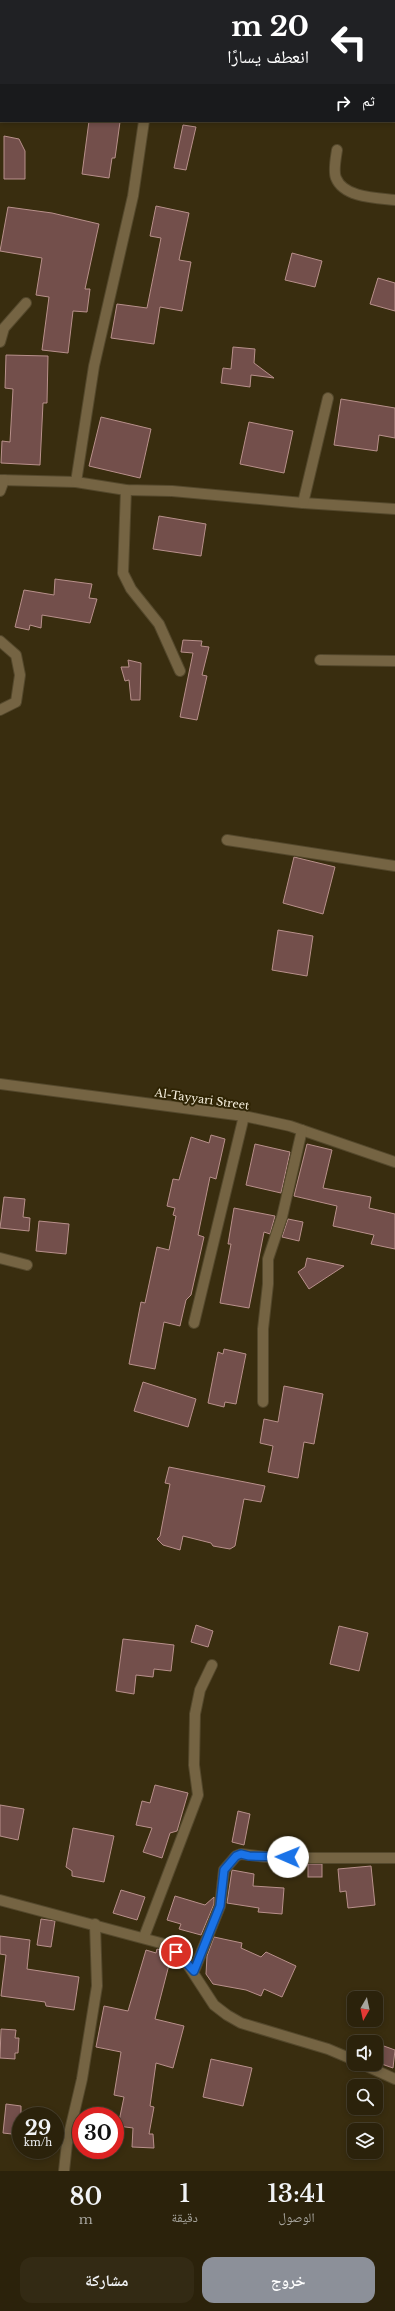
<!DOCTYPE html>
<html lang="ar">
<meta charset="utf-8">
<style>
body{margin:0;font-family:"Libre Baskerville","Noto Naskh Arabic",serif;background:#332a14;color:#f1f3f6;direction:rtl;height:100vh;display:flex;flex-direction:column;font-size:15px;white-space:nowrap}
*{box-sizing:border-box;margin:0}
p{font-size:13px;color:#a6a49d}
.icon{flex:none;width:22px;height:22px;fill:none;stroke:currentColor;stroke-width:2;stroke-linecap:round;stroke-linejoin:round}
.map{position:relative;height:2171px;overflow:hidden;direction:ltr}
.panel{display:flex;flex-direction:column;background:#2b220b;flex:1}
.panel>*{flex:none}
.guide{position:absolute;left:0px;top:0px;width:395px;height:122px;box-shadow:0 2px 6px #0003,0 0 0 1px #473f2c;direction:rtl;background:#202124;color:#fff;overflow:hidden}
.needle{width:26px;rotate:189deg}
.fabs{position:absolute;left:347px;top:1991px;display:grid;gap:8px}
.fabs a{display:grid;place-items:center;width:36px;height:36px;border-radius:8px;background:#2b220b;box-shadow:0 2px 6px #0003,0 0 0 1px #473f2c;font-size:20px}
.speed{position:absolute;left:12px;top:2107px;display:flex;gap:8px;font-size:20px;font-weight:700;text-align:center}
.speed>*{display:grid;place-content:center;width:52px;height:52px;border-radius:50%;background:#2b220b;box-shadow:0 2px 6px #0003,0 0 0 1px #473f2c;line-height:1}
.speed small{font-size:10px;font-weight:400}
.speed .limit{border:6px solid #d22;background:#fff;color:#111}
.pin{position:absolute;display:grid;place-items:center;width:34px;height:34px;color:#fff;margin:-17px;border:2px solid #fff;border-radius:50%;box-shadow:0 1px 4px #0007}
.me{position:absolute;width:44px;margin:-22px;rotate:271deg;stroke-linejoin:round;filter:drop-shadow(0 0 3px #0008)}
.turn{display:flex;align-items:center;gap:14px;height:84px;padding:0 20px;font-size:18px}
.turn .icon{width:52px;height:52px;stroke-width:2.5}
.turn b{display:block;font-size:28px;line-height:34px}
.then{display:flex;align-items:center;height:38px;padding:0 20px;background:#0003;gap:8px;font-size:15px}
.eta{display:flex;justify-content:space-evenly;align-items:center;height:68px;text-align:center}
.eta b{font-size:24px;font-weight:600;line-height:28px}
.button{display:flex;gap:8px;margin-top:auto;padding:8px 20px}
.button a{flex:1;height:46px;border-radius:12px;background:#8c9099;color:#fff;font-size:16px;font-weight:600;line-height:46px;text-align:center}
.button a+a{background:#332a14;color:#f1f3f6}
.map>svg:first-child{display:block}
.building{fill:#734f4b;stroke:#b8908b}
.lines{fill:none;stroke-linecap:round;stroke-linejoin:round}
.minor-casing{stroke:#54482c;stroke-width:12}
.minor{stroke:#756443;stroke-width:10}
.route-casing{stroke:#114b97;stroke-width:10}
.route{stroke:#1a73e8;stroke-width:7}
.labels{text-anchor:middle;stroke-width:4;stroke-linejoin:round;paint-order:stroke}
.street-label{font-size:11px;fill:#f7f0de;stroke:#2f2404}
</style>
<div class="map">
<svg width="395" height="2171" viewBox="0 0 395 2171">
<rect width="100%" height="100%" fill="#392d0f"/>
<!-- building -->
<g class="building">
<path d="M89,121L120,122L115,158H112L109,178L82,174Z"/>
<path d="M183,125L196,127L186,170L174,168Z"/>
<path d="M4,136L19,139L25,151V179H4Z"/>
<path d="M156,206L189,213L179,260L191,262L182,311L160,307L154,344L111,338L117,304L147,308L161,238L150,236Z"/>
<path d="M8,207L52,213L99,224L85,289H90L87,312L73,311L68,353L42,350L49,297L36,295L42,258L0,251Z"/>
<path d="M292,253L322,261L315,287L285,280Z"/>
<path d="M378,278L395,283V311L370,304Z"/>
<path d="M233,347L255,349L254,363L274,378L251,375L250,387L221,383L223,368L231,369Z"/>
<path d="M6,355L48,356L47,403H43L40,465L1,463L2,441L10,442L13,389L5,388Z"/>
<path d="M341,399L395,408V438L379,435L377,451L334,445Z"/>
<path d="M101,417L151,429L140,478L89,466Z"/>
<path d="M249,422L293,431L284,473L240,464Z"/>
<path d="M159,516L206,524L201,556L153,549Z"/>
<path d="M55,579L92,584L89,598L97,599L90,623L42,615L41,628L30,625L29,630L15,627L24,590L54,595Z"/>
<path d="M183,640L202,641L201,646L209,647L202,675L207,676L197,720L180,717L193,653L181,652Z"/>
<path d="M128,660L141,663L140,700H131L129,680L125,681L121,667H129Z"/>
<path d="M294,857L335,867L323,914L283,903Z"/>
<path d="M278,930L313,936L307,976L272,970Z"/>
<path d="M211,1135L225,1139L216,1179L210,1177L198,1235L204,1237L191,1295L186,1300L180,1326L164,1322L155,1369L129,1364L141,1302L145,1303L157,1247L169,1250L176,1216L173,1215L175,1208L167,1206L173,1179L179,1180L191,1137L209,1143Z"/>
<path d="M255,1144L290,1152L281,1193L246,1185Z"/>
<path d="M307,1144L332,1150L323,1188L371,1197L369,1208L395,1214V1249L371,1244L374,1235L333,1226L337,1206L294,1196Z"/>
<path d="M4,1197L25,1199L23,1217L30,1218L29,1231L0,1228Z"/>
<path d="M234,1208L275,1216L270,1234L264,1232L249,1308L220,1303L231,1244H228Z"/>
<path d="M288,1219L303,1222L299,1241L282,1237Z"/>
<path d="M39,1221L69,1224L66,1254L36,1251Z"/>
<path d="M307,1258L344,1266L309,1289L298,1272L305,1267Z"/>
<path d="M224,1349L246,1354L236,1404L225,1402L224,1407L208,1403L218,1352L223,1354Z"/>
<path d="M143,1382L196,1399L188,1427L134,1411Z"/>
<path d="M284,1386L323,1394L314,1444L304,1442L298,1478L268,1472L273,1446L260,1443L264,1419L278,1422Z"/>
<path d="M169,1467L265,1486L261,1502L244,1499L235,1546L230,1549L213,1546L211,1543L183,1536L180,1550L163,1545L157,1539L160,1536L170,1484L165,1483Z"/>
<path d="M196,1625L213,1631L208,1647L191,1642Z"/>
<path d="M339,1626L368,1633L359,1671L330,1664Z"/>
<path d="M123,1639L174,1645L171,1671L154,1669L153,1677L136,1675L134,1694L116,1691Z"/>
<path d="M155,1785L188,1793L177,1831L170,1833L162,1858L143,1852L152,1828L136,1825L142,1801L150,1803Z"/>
<path d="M0,1805L24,1809L18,1840L0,1836Z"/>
<path d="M238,1811L250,1814L244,1845L232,1842Z"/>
<path d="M73,1828L114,1836L104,1882L72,1876V1871L66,1867Z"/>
<rect x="308" y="1864" width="14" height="13"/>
<path d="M371,1866L375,1905L348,1908L346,1891L340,1892L338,1869Z"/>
<path d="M232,1870L254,1874L253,1886L284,1888L282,1914L258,1912L259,1908L227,1903Z"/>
<path d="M121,1890L145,1897L137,1920L113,1913Z"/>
<path d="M175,1896L205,1905L214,1897V1904L201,1935L179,1929L181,1924L167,1920Z"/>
<path d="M41,1919L55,1921L51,1947L37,1945Z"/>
<path d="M0,1936L30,1940L27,1969L79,1977L74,2010L46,2006L45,2002L1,1996L6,1955L0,1954Z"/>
<path d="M214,1937L242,1943L241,1948L261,1957L266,1952L296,1966L282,1997L264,1989L261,1996L246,1990L213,1984L206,1974L207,1956Z"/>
<path d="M157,1949L165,1951L171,1957L155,2019L184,2026L173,2068L156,2063L150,2106L154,2107L149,2134H153L154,2148L132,2147L133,2128L118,2126L124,2097L114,2095L121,2052L96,2047L104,2006L128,2011L146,1950L156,1953Z"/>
<path d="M1,2029L16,2030L15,2038H19L18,2053H15V2059L0,2058Z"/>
<path d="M381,2045L395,2050L393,2068L376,2062Z"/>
<path d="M211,2059L252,2068L243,2106L203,2097Z"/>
<path d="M6,2104L21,2106V2135L3,2133Z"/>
</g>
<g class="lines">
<defs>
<g id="minor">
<path d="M371,0V1"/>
<path d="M162,1V0"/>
<path d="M394,15H395"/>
<path d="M337,150C336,157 333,171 336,178C344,198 377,198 395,200"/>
<path d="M0,342L4,328L26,303"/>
<path d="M0,480L76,482L126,490L172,491L303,503L395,509"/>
<path d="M76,482L94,366L133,196L144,121"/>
<path d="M126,490L123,573L131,589L159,624L180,671"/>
<path d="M0,491L4,480"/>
<path d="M303,503L328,398"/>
<path d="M0,641L16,655L20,675L16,702L0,710"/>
<path d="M320,660L395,661"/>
<path d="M227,840L395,866"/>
<path d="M0,1084L244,1116L290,1126L395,1162"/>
<path d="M0,1258L27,1265"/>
<path d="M194,1323L244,1116"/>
<path d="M263,1402V1329L268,1284V1259L282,1217L302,1130"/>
<path d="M0,1900L168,1945L186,1962L214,2005L227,2015L241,2023L328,2049L354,2060"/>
<path d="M144,1937L198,1795L194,1765L195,1714L200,1690L212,1665"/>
<path d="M194,1971L220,1906L224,1870L236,1856L241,1854L274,1858H395"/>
<path d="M362,2064L395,2079"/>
<path d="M64,2171L67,2143L82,2079L97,1986L95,1924"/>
</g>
</defs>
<!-- minor casing -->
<use href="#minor" class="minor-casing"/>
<!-- minor -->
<use href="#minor" class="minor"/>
</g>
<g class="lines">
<defs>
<path id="route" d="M176,1952L194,1971L220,1906L224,1870L236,1856L241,1854L249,1856L288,1857"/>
</defs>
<!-- route casing -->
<use href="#route" class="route-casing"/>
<!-- route -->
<use href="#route" class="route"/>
</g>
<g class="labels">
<!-- street labels -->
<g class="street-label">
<text transform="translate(202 1099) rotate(8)" y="4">Al-Tayyari Street</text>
</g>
</g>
</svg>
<div class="fabs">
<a><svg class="needle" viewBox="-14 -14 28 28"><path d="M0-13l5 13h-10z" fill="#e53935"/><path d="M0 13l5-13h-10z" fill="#a6a49d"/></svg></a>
<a><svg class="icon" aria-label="sound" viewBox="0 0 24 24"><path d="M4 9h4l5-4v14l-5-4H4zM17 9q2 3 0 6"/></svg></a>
<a><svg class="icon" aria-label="search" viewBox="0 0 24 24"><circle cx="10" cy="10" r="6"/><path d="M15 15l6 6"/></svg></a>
<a><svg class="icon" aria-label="layers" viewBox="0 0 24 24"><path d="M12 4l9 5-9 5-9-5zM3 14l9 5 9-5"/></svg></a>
</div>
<div class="speed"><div>29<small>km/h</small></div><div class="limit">30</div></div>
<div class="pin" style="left:176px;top:1952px;background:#d93025"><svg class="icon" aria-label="arrive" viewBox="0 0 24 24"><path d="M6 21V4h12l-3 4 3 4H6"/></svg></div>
<svg class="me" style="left:288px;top:1857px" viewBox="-20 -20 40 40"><circle r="19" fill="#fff"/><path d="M0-13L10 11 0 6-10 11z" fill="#1a73e8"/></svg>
<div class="guide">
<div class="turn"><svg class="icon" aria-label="left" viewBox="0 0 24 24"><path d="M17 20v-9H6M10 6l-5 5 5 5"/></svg><div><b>20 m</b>انعطف يسارًا</div></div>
<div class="then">ثم<svg class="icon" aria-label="right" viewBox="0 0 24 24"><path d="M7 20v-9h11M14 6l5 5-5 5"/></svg></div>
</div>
</div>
<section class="panel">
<div class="eta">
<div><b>13:41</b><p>الوصول</p></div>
<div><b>1</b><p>دقيقة</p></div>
<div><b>80</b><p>m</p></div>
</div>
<div class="button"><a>خروج</a><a>مشاركة</a></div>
</section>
